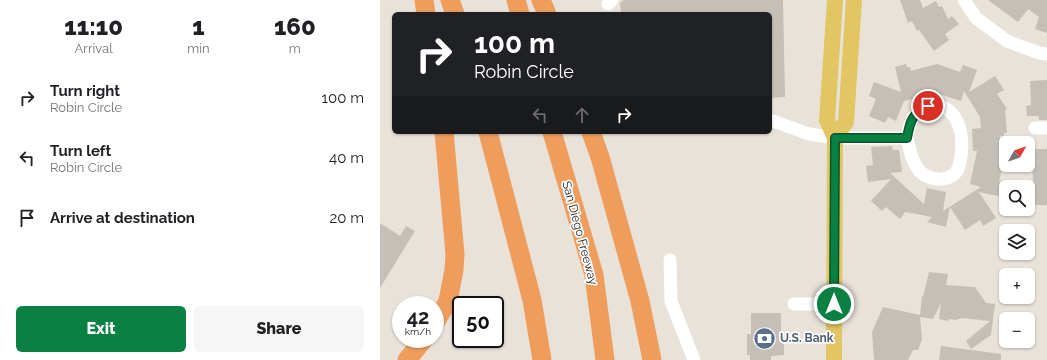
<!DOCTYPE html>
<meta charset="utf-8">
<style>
body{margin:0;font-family:Raleway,sans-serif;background:#f6f6f6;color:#202124;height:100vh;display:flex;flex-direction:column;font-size:15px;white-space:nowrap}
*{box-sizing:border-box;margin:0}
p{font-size:13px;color:#757577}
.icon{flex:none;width:22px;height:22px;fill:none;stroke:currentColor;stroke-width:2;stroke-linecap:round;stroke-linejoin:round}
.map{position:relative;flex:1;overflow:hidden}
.drawer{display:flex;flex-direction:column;background:#fff;width:380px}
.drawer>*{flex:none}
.guide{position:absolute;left:12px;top:12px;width:380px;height:122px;border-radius:6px;box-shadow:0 1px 3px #0004;background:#202124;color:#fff;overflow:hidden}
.needle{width:26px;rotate:50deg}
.tools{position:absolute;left:619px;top:136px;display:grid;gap:8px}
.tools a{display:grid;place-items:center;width:36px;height:36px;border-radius:6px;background:#fff;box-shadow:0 1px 3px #0004;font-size:20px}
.speed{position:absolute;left:12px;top:296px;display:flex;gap:8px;font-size:20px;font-weight:700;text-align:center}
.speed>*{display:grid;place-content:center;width:52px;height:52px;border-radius:50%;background:#fff;box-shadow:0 1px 3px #0004;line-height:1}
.speed small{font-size:10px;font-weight:400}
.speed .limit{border:2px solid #111;border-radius:6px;background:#fff;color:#111}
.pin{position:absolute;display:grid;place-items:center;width:34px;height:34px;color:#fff;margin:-17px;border:2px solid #fff;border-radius:50%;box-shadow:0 1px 4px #0007}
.me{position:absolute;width:44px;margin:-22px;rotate:0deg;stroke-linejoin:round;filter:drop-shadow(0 0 3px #0008)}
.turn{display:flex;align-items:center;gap:14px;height:84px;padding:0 16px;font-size:18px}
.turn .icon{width:52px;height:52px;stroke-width:2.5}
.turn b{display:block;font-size:28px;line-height:34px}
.lanes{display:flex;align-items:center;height:38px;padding:0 16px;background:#0003;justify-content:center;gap:20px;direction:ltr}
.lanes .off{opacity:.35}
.eta{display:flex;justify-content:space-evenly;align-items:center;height:68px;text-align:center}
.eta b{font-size:24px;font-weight:800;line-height:28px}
.button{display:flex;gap:8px;margin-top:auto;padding:8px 16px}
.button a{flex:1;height:46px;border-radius:6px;background:#0b8043;color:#fff;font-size:16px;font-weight:800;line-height:46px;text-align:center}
.button a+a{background:#f6f6f6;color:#202124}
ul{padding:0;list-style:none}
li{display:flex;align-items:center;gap:12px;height:60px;padding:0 16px}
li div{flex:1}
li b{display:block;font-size:15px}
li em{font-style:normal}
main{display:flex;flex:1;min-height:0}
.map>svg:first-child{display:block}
.building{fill:#c4c0b8}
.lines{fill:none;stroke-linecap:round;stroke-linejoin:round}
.minor{stroke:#fff;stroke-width:13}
.major{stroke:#e3c664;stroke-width:16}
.highway{stroke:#ef9d5d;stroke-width:19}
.route-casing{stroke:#07532c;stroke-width:10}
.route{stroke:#0b8043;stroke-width:7}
.labels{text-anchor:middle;stroke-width:3.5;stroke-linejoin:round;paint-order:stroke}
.street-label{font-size:12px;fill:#272727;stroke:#fff}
.service-label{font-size:12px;font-weight:bold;fill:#4e5e75;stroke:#fff;text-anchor:start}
</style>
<main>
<section class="drawer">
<div class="eta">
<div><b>11:10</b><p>Arrival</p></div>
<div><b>1</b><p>min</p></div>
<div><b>160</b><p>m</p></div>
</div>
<ul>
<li><svg class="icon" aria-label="right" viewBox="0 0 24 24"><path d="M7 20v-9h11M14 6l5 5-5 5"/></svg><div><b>Turn right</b><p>Robin Circle</p></div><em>100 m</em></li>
<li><svg class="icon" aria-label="left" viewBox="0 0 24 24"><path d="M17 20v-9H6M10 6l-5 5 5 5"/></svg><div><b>Turn left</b><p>Robin Circle</p></div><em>40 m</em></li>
<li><svg class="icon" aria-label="arrive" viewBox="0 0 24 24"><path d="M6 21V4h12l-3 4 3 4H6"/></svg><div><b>Arrive at destination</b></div><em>20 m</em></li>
</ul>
<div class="button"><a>Exit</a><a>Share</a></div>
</section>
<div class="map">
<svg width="667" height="360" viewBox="0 0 667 360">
<rect width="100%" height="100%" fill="#e8e2d9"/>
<!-- building -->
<g class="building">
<path d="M244,0H403L405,97L390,98V14H241L240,3Z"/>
<path d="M520,0H540L543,8L556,1L559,7L562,6L568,19L572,16L579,24L565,34L569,40L554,51L539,30L537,31L532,21L528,23Z"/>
<path d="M608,0H667V33L655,29L659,17L648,9L638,22Z"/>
<path d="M526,64L527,67H530L531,71L557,64L580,72L583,65L597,70L589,92L615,76L624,90L617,94L627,109L625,110L627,133H624V136H620L623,165L619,181L625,182L622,197L599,192L616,218L603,226L600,220L585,230L570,207L566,227L547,222L552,217L525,212L520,219L506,207L502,211L491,201L511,179L488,182L486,166L493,165L491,147L512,146L513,150H519L522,172L510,173L544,204L547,188L566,192L563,211L601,187L590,184L597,151H593L592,129L601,128L600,117L584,91L581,101L556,93L524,101L516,121L508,117L505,123L489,116L496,99L489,96L494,82L521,92L515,67Z"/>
<path d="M667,80V120H659V116H647L646,106L651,105L650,81Z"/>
<path d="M654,149H667V205H654L652,158H654Z"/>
<path d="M0,223L20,236L26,226L35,231L0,288Z"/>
<path d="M549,272L568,274L566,285L595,287L606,303L615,304L611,335L591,349L586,341L610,321L582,318L576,320L569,319L568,321L559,319L561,303L553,319L540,317L542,339L538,350H533L528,360H494L492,332L503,307L540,315L542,296L543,297Z"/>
<path d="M371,313H401V342H404V355L391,356V360H370V355H367V334H371Z"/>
<path d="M561,346L621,354V360H559Z"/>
</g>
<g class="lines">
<!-- minor -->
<g class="minor">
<path d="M584,0L596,18L627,41L659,53L667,54"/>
<path d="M228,4L232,0"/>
<path d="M390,121H393L429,134L455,138H527C530,149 531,160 538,169C547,182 574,184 579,166C583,151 584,130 574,116C564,101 542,104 533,118C529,124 528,131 527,138"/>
<path d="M655,128H667"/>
<path d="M290,260L291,301L314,360"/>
<path d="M414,304H454"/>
</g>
<!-- major -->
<g class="major">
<path d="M455,138L466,122L474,0"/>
<path d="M454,360L455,138L447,120L455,0"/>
</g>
<!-- highway -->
<g class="highway">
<path d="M44,0L46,14"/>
<path d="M70,0L75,14"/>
<path d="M136,0L140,14"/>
<path d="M161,0L167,14"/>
<path d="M108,132L152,300L162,360"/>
<path d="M172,132L214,275L225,360"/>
<path d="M211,132L220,157L260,301L272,360"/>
<path d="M55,323L68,301L74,270L75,254L64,132"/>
<path d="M27,360L44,339"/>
</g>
</g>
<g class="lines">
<defs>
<path id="route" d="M454,304L455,138H527C530,121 532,114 548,106"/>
</defs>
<!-- route casing -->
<use href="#route" class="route-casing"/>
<!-- route -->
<use href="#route" class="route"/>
</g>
<!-- icons -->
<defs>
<symbol id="bank-disc" viewBox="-11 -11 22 22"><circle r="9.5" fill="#5c6f8a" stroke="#fff"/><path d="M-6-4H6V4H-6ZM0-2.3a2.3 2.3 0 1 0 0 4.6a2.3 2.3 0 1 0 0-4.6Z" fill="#fff"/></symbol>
</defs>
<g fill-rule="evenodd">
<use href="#bank-disc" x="372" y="326" width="25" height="25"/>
</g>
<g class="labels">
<!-- street labels -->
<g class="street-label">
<text transform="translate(200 233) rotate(75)" y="4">San Diego Freeway</text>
</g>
<!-- service labels -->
<g class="service-label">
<text x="400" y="342">U.S. Bank</text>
</g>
</g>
</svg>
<div class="tools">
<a><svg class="needle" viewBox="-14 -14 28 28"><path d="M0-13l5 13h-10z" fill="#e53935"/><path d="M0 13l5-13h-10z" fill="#757577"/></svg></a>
<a><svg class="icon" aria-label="search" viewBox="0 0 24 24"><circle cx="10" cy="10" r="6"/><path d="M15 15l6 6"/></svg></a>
<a><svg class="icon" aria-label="layers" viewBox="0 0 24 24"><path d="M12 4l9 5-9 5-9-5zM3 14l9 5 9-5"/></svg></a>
<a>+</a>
<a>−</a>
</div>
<div class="speed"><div>42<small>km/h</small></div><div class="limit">50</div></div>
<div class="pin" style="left:548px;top:106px;background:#d93025"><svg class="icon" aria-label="arrive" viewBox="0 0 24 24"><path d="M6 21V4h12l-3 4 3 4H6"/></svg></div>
<svg class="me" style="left:454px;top:304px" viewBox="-20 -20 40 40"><circle r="17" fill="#0b8043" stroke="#fff" stroke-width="3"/><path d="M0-11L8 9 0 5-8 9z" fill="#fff"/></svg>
<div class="guide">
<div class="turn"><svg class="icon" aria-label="right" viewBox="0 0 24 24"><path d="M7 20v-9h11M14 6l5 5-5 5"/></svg><div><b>100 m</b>Robin Circle</div></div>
<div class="lanes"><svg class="icon off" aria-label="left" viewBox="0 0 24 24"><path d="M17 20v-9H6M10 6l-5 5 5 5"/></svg><svg class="icon off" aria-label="ahead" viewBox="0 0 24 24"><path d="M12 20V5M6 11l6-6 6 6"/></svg><svg class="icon" aria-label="right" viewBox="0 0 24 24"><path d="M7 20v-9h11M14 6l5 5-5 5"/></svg></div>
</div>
</div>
</main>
